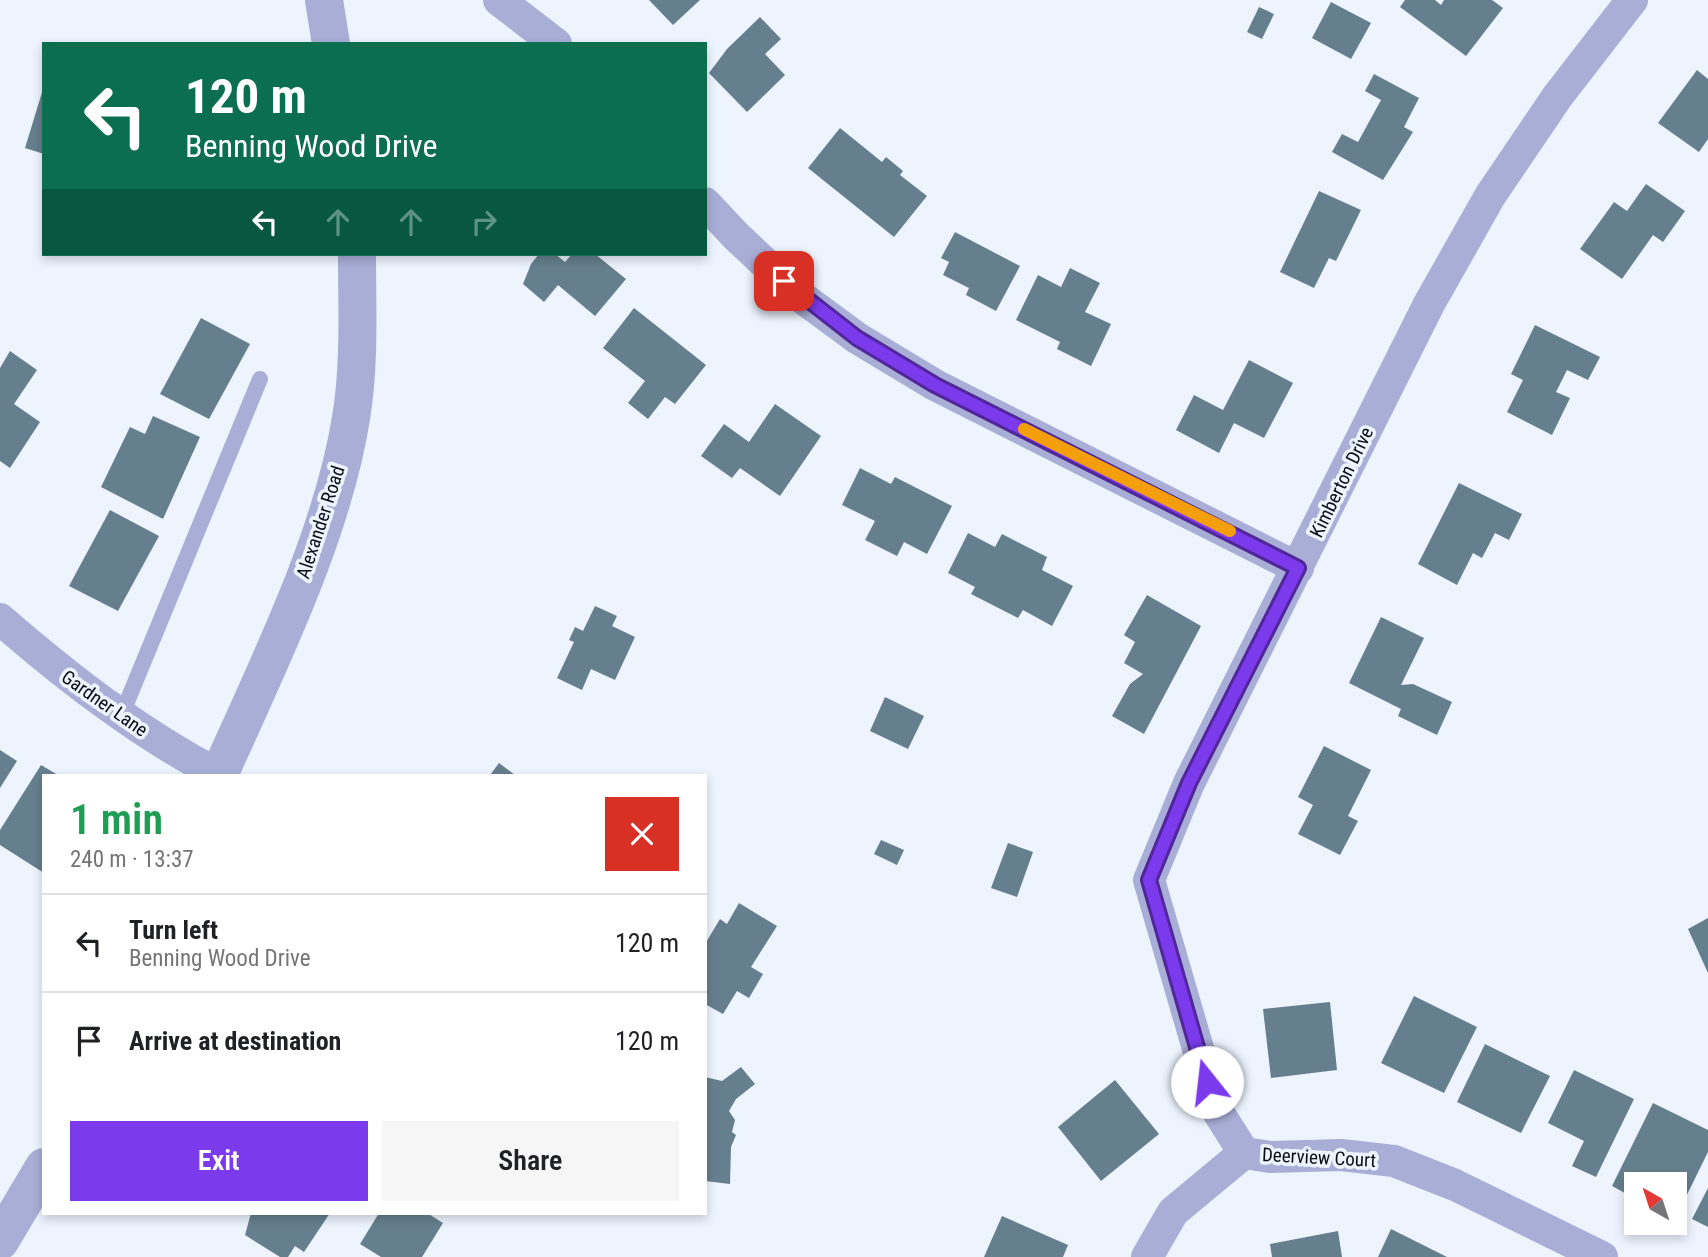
<!DOCTYPE html>
<meta charset="utf-8">
<style>
body{margin:0;font-family:"Roboto Condensed",sans-serif;background:#f6f6f6;color:#202124;height:100vh;display:flex;flex-direction:column;font-size:26px;white-space:nowrap}
*{box-sizing:border-box;margin:0}
p{font-size:23px;color:#757577}
.icon{flex:none;width:38px;height:38px;fill:none;stroke:currentColor;stroke-width:2;stroke-linecap:round;stroke-linejoin:round}
.map{position:relative;flex:1;overflow:hidden}
.panel{position:absolute;left:42px;top:774px;width:665px;height:441px;display:flex;flex-direction:column;background:#fff;border-radius:0px;box-shadow:0 4px 10px #0003}
.panel>*{flex:none}
.banner{position:absolute;left:42px;top:42px;width:665px;height:214px;border-radius:0px;box-shadow:0 4px 10px #0003;background:#0b6e4f;color:#fff;overflow:hidden}
.needle{width:46px;rotate:321deg}
.buttons{position:absolute;left:1624px;top:1172px;display:grid;gap:14px}
.buttons a{display:grid;place-items:center;width:63px;height:63px;border-radius:0px;background:#fff;box-shadow:0 4px 10px #0003;font-size:35px}
.pin{position:absolute;display:grid;place-items:center;width:60px;height:60px;color:#fff;margin:-30px;border-radius:14px;box-shadow:0 4px 10px #0006}
.me{position:absolute;width:77px;margin:-38px;rotate:344deg;stroke-linejoin:round;filter:drop-shadow(0 0 5px #0008)}
.turn{display:flex;align-items:center;gap:24px;height:147px;padding:0 28px;font-size:32px}
.turn .icon{width:91px;height:91px;stroke-width:2.5}
.turn b{display:block;font-size:49px;line-height:60px}
.lanes{display:flex;align-items:center;height:66px;padding:0 28px;background:#0003;justify-content:center;gap:35px;direction:ltr}
.lanes .off{opacity:.35}
.round{display:grid;place-items:center;flex:none;width:74px;height:74px;border-radius:0px;background:#f6f6f6}
.overview{display:flex;align-items:center;justify-content:space-between;height:119px;padding:0 28px}
h1{font-size:42px;font-weight:600;line-height:52px;color:#1e9e55}
.cta{display:flex;gap:14px;margin-top:auto;padding:14px 28px}
.cta a{flex:1;height:80px;border-radius:0px;background:#7c3aed;color:#fff;font-size:28px;font-weight:600;line-height:80px;text-align:center}
.cta a+a{background:#f6f6f6;color:#202124}
ul{padding:0;list-style:none}
li{display:flex;align-items:center;gap:21px;height:98px;padding:0 28px;border-top:2px solid #e0e0e0}
li div{flex:1}
li b{display:block;font-size:26px}
li em{font-style:normal}
.map>svg:first-child{display:block}
.building{fill:#667f8e}
.lines{fill:none;stroke-linecap:round;stroke-linejoin:round}
.service{stroke:#a8aed6;stroke-width:16}
.minor{stroke:#a8aed6;stroke-width:32}
.tertiary{stroke:#a8aed6;stroke-width:38}
.route-casing{stroke:#51269a;stroke-width:18}
.route{stroke:#7c3aed;stroke-width:12}
.slow{stroke:#f59e0b;stroke-width:12}
.labels{text-anchor:middle;stroke-width:7;stroke-linejoin:round;paint-order:stroke}
.street-label{font-size:19px;fill:#080e15;stroke:#edf4fe}
</style>
<div class="map">
<svg width="1708" height="1257" viewBox="0 0 1708 1257">
<rect width="100%" height="100%" fill="#edf4fe"/>
<!-- building -->
<g class="building">
<path d="M649,0H700L673,25Z"/>
<path d="M1405,0H1435L1441,5L1444,0H1492L1503,8L1466,56L1400,7Z"/>
<path d="M1331,2L1371,23L1351,59L1312,38Z"/>
<path d="M1259,7L1274,14L1262,39L1247,32Z"/>
<path d="M760,17L781,39L765,54L785,75L747,112L709,73L727,49Z"/>
<path d="M1697,70L1708,79V139L1699,152L1658,123Z"/>
<path d="M1374,74L1419,98L1404,127L1413,132L1383,180L1332,152L1342,134L1358,142L1381,100L1365,91Z"/>
<path d="M43,89H44V154L25,148Z"/>
<path d="M840,128L882,162L886,157L903,171L900,175L927,196L894,237L808,168Z"/>
<path d="M1646,184L1685,211L1663,242L1653,235L1622,279L1580,249L1614,202L1627,211Z"/>
<path d="M1319,191L1361,210L1336,261L1329,258L1314,288L1280,272Z"/>
<path d="M955,232L1020,266L996,311L966,295L969,288L943,275L949,262L941,258Z"/>
<path d="M539,254H555L565,262L572,254H595L626,279L595,316L558,285L544,302L523,284L531,264Z"/>
<path d="M1070,268L1100,283L1085,312L1111,324L1091,366L1057,349L1060,342L1016,320L1038,275L1061,287Z"/>
<path d="M634,308L706,365L675,404L665,397L648,419L628,403L645,381L603,348Z"/>
<path d="M201,318L250,344L209,419L160,394Z"/>
<path d="M1535,325L1600,357L1588,380L1567,370L1556,392L1570,398L1552,435L1507,412L1523,380L1511,374Z"/>
<path d="M10,351L37,370L14,404L40,422L10,468L0,461V368Z"/>
<path d="M1249,360L1293,383L1264,438L1234,423L1219,453L1176,430L1194,395L1223,410Z"/>
<path d="M775,404L821,436L780,496L740,468L732,478L701,456L724,424L749,442Z"/>
<path d="M153,416L200,437L163,519L101,487L130,427L145,434Z"/>
<path d="M860,468L891,484L895,477L952,506L927,554L904,542L897,556L865,540L875,521L842,505Z"/>
<path d="M1459,483L1522,514L1509,540L1495,533L1482,558L1473,553L1457,585L1418,564Z"/>
<path d="M110,510L159,536L118,611L69,586Z"/>
<path d="M968,533L995,547L1002,534L1047,557L1042,570L1073,586L1052,626L1023,610L1018,618L971,594L975,587L948,573Z"/>
<path d="M1147,595L1201,626L1144,734L1112,716L1130,684L1143,674L1124,663L1135,642L1124,635Z"/>
<path d="M595,606L617,616L612,626L635,637L615,680L591,669L582,690L557,678L574,642L569,640L575,627L583,631Z"/>
<path d="M1381,617L1424,638L1401,685L1413,684L1452,702L1437,735L1398,716L1401,709L1349,683Z"/>
<path d="M885,697L924,716L908,749L870,731Z"/>
<path d="M1324,746L1371,770L1348,816L1358,821L1340,855L1298,834L1313,805L1298,797Z"/>
<path d="M0,750L17,761L0,788Z"/>
<path d="M499,763L515,775H490Z"/>
<path d="M41,765L58,775H44V873L0,845V830Z"/>
<path d="M881,840L904,850L897,865L874,854Z"/>
<path d="M1008,843L1033,852L1017,897L991,888Z"/>
<path d="M739,903L777,926L751,967L763,974L749,998L737,991L723,1014L705,1004V944L720,919L727,924Z"/>
<path d="M1708,918V973L1688,929Z"/>
<path d="M1414,996L1477,1027L1444,1093L1381,1063Z"/>
<path d="M1330,1002L1337,1070L1271,1078L1263,1009Z"/>
<path d="M1485,1044L1550,1076L1521,1133L1457,1102Z"/>
<path d="M741,1067L755,1084L736,1099L729,1111L735,1120L732,1132L736,1135L731,1147L730,1184L705,1181V1077L722,1081Z"/>
<path d="M1574,1070L1634,1099L1596,1177L1572,1166L1584,1141L1548,1123Z"/>
<path d="M1115,1080L1159,1134L1101,1181L1058,1127Z"/>
<path d="M1653,1103L1708,1130V1152L1675,1219V1185H1636V1199L1612,1186Z"/>
<path d="M1708,1188V1227L1692,1219Z"/>
<path d="M251,1213H330L304,1252L295,1246L288,1257H280L245,1235Z"/>
<path d="M379,1213H427L443,1223L422,1257H381L360,1244Z"/>
<path d="M1002,1216L1068,1245L1063,1257H984Z"/>
<path d="M1391,1229L1447,1257H1378Z"/>
<path d="M1338,1231L1342,1257H1272L1270,1244Z"/>
</g>
<g class="lines">
<!-- service -->
<path class="service" d="M122,714L260,379"/>
<!-- minor -->
<g class="minor">
<path d="M499,0L556,44"/>
<path d="M705,203L736,236L800,296L857,338L935,385L1298,568"/>
<path d="M0,619C68,678 139,733 219,775"/>
<path d="M1244,1153L1215,1107L1149,880L1189,783L1429,304L1490,196L1557,97L1632,0"/>
<path d="M1147,1257L1173,1212L1244,1153L1270,1157L1341,1155L1394,1161L1455,1185L1602,1257"/>
</g>
<!-- tertiary -->
<g class="tertiary">
<path d="M324,0L331,44"/>
<path d="M219,775C268,665 332,537 351,418C360,364 357,308 357,254"/>
<path d="M0,1241L44,1167"/>
</g>
</g>
<g class="lines">
<defs>
<path id="route" d="M784,281L857,338L935,385L1298,568L1189,783L1149,880L1207,1082"/>
</defs>
<!-- route casing -->
<use href="#route" class="route-casing"/>
<!-- route -->
<use href="#route" class="route"/>
<!-- slow -->
<path class="slow" d="M1024,429L1230,531"/>
</g>
<g class="labels">
<!-- street labels -->
<g class="street-label">
<text transform="translate(1341 482) rotate(-64)" y="7">Kimberton Drive</text>
<text transform="translate(320 522) rotate(-72)" y="7">Alexander Road</text>
<text transform="translate(105 703) rotate(35)" y="7">Gardner Lane</text>
<text transform="translate(1319 1157) rotate(3)" y="7">Deerview Court</text>
</g>
</g>
</svg>
<div class="buttons">
<a><svg class="needle" viewBox="-14 -14 28 28"><path d="M0-13l5 13h-10z" fill="#e53935"/><path d="M0 13l5-13h-10z" fill="#757577"/></svg></a>
</div>
<div class="pin" style="left:784px;top:281px;background:#d93025"><svg class="icon" aria-label="arrive" viewBox="0 0 24 24"><path d="M6 21V4h12l-3 4 3 4H6"/></svg></div>
<svg class="me" style="left:1207px;top:1082px" viewBox="-20 -20 40 40"><circle r="19" fill="#fff"/><path d="M0-13L10 11 0 6-10 11z" fill="#7c3aed"/></svg>
<div class="banner">
<div class="turn"><svg class="icon" aria-label="left" viewBox="0 0 24 24"><path d="M17 20v-9H6M10 6l-5 5 5 5"/></svg><div><b>120 m</b>Benning Wood Drive</div></div>
<div class="lanes"><svg class="icon" aria-label="left" viewBox="0 0 24 24"><path d="M17 20v-9H6M10 6l-5 5 5 5"/></svg><svg class="icon off" aria-label="ahead" viewBox="0 0 24 24"><path d="M12 20V5M6 11l6-6 6 6"/></svg><svg class="icon off" aria-label="ahead" viewBox="0 0 24 24"><path d="M12 20V5M6 11l6-6 6 6"/></svg><svg class="icon off" aria-label="right" viewBox="0 0 24 24"><path d="M7 20v-9h11M14 6l5 5-5 5"/></svg></div>
</div>
<section class="panel">
<div class="overview"><div><h1>1 min</h1><p>240 m · 13:37</p></div><a class="round" style="background:#d93025;color:#fff"><svg class="icon" aria-label="close" viewBox="0 0 24 24"><path d="M6 6l12 12M18 6L6 18"/></svg></a></div>
<ul>
<li><svg class="icon" aria-label="left" viewBox="0 0 24 24"><path d="M17 20v-9H6M10 6l-5 5 5 5"/></svg><div><b>Turn left</b><p>Benning Wood Drive</p></div><em>120 m</em></li>
<li><svg class="icon" aria-label="arrive" viewBox="0 0 24 24"><path d="M6 21V4h12l-3 4 3 4H6"/></svg><div><b>Arrive at destination</b></div><em>120 m</em></li>
</ul>
<div class="cta"><a>Exit</a><a>Share</a></div>
</section>
</div>
